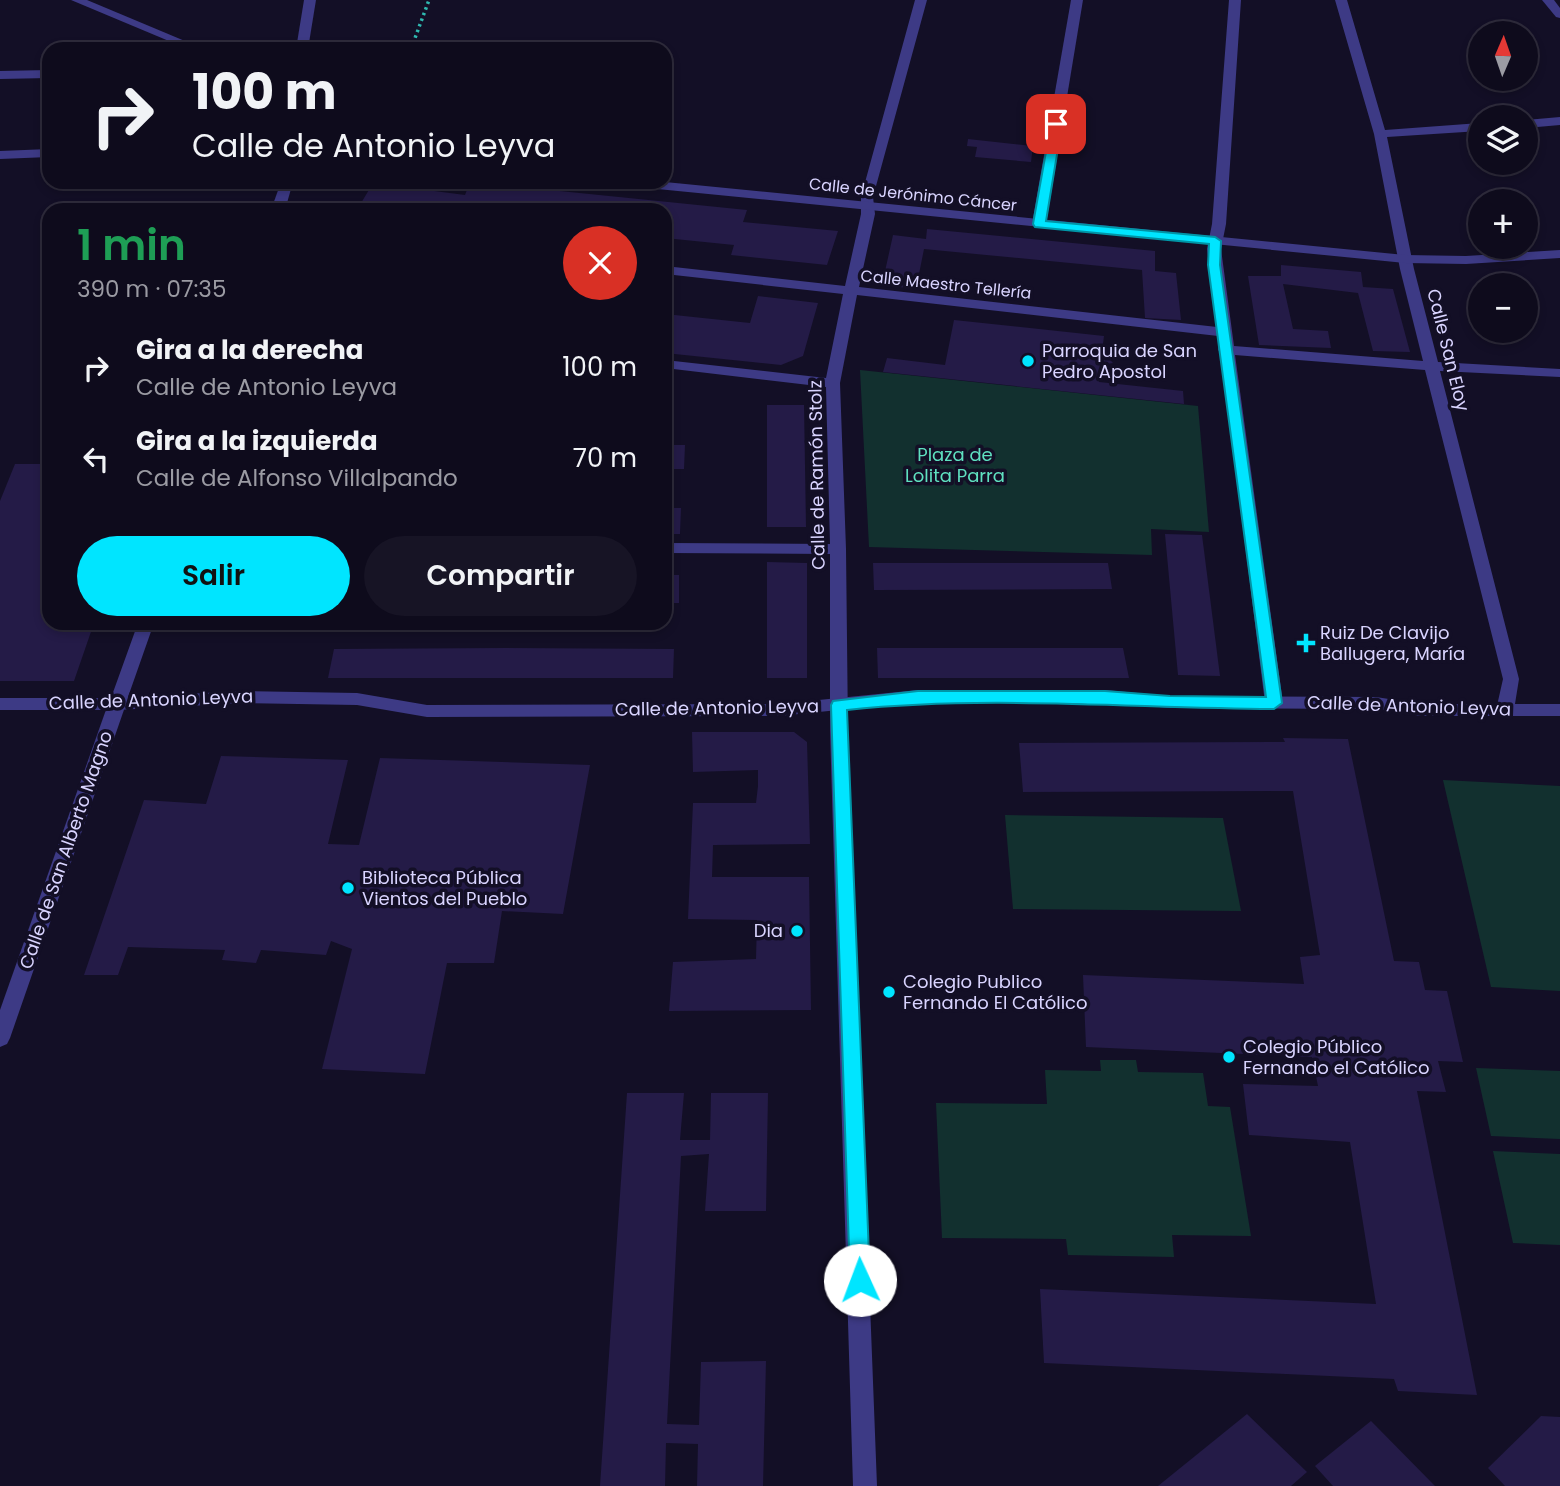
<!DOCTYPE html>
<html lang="es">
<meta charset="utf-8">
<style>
body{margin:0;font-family:Poppins,sans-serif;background:#171425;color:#f1f3f6;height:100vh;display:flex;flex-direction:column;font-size:26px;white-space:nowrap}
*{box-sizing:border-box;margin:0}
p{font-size:23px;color:#9b9ba3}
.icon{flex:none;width:38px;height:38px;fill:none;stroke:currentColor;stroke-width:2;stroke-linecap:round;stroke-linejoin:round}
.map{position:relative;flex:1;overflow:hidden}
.details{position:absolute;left:42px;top:203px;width:630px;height:427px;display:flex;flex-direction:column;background:#0e0b1c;border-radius:21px;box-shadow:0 4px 10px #0003,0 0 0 2px #2e2b3b}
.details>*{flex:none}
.guide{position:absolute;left:42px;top:42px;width:630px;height:147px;border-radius:21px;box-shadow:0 4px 10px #0003,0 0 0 2px #2e2b3b;background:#0e0b1c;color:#f1f3f6;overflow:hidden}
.needle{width:46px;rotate:2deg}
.fabs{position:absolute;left:1468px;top:21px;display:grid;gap:14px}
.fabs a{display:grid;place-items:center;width:70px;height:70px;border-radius:50%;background:#0e0b1c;box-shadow:0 4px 10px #0003,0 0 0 2px #2e2b3b;font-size:35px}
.pin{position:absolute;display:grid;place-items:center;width:60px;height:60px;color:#fff;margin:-30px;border-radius:14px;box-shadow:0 4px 10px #0006}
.me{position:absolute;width:77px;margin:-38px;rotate:358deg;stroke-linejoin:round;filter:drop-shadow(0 0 5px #0008)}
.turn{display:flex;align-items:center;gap:24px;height:147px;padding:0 35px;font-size:32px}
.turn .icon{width:91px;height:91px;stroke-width:2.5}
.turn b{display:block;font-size:49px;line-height:60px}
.round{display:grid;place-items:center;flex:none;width:74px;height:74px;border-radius:37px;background:#171425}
.summary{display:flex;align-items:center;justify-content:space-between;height:119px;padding:0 35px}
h1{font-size:42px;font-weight:600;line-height:52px;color:#1e9e55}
.button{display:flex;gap:14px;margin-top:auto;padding:14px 35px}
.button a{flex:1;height:80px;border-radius:42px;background:#00e5ff;color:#111;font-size:28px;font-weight:600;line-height:80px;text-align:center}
.button a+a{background:#171425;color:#f1f3f6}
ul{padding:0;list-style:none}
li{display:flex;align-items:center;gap:21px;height:91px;padding:0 35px}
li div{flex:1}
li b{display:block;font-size:26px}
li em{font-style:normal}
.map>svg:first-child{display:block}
.green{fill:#12302f}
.building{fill:#241b47}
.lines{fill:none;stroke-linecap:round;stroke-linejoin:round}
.path{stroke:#2fb8b0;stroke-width:3.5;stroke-dasharray:2.5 3.5;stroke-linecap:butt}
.minor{fill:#3d3a85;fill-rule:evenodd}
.tertiary{fill:#3d3a85;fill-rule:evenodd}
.route{fill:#00e5ff;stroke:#0095a6;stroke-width:2}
.poi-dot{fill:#00e5ff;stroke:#130f26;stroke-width:2.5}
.labels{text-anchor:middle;stroke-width:7;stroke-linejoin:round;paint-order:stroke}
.far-street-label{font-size:16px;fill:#d9d4ff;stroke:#130f26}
.street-label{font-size:18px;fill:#d9d4ff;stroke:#130f26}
.poi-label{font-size:18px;fill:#d9d4ff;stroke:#130f26;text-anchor:start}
.park-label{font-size:18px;fill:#5fe0c0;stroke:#130f26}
</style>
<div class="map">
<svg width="1560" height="1486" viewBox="0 0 1560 1486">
<rect width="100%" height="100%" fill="#130f26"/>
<!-- green -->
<g class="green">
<path d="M860,370L1198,406L1209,532L1151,529L1152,555L869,547Z"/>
<path d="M1443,780L1560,786V991L1491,987Z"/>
<path d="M1005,815L1223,818L1241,911L1013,909Z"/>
<path d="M1100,1060H1136L1138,1072L1203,1073L1208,1106L1230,1107L1251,1236L1172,1235L1174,1257L1068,1255L1066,1239L942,1238L936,1103L1047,1104L1045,1070L1101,1071Z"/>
<path d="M1476,1068L1560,1071V1139L1491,1136Z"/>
<path d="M1493,1151L1560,1154V1245L1513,1243Z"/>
</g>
<!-- building -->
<g class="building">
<path d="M968,139L1033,146L1031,162L975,157L977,147L967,146Z"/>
<path d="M470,182L747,210L743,222L838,231L827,265L731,255L734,245L665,238V210H357L373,183L465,195Z"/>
<path d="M927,229L1155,251V271L1176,273L1181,320L1145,318L1142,270L924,249L916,289L882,285L893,235L926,239Z"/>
<path d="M1281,265L1361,272L1363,287L1393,289L1410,352L1373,351L1358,293L1283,284L1293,329L1328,331L1331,348L1259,345L1248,276H1281Z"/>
<path d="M758,296L818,303L803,356L781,365L665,353V314L750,323Z"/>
<path d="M954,320L1104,336L1102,351L1113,363L1100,365L1099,382L1183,391L1184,404L883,372L887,358L945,365Z"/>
<path d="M767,405H804L806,527H767Z"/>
<path d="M665,445H685L684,469H665Z"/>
<path d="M15,464H49V623H94L74,681H0V501Z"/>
<path d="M665,508H681L680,534H665Z"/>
<path d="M1165,534L1202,535L1220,676L1178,675Z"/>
<path d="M767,562L807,563V678H767Z"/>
<path d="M873,563H1108L1112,589L874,590Z"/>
<rect x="665" y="575" width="14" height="28"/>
<path d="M504,648L674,649L673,678H328L334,649Z"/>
<path d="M877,648H1123L1129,678H878Z"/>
<path d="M692,732H794L807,742L810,844L713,845L712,877H809L811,1010L669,1011L673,962L756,959L757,920L688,919L693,803H756L758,786V770L693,772Z"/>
<path d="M1283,738L1348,739L1394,961L1419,962L1425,990L1447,991L1463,1062L1438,1061L1446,1092L1417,1091L1477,1395L1398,1391L1394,1379L1044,1363L1040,1289L1376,1304L1350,1142L1249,1135L1243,1084L1318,1086L1312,1057L1086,1047L1083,975L1304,984L1300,957L1320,955L1293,791L1023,792L1019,743L1285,742Z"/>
<path d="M221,756L348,760L328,844L359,845L380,758L590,765L563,914L502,911L494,963H447L425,1074L322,1069L352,949L331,941L326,955L261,950L256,963L222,960L225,950L128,947L118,975H84L144,800L206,804Z"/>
<path d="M627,1093H684L680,1140H710L711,1093H768L766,1211H705L709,1154L681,1156L667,1424L699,1425L701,1362L766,1361L763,1486H697L698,1444L666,1443L665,1486H600Z"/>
<path d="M1247,1414L1307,1472L1291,1486H1158Z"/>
<path d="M1541,1416L1560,1417V1486H1505L1488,1468Z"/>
<path d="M1371,1421L1435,1486H1333L1315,1466Z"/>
</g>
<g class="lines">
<!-- path -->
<g class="path">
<path d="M411,49L429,0"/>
<path d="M553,182L601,187"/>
</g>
<!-- minor -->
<g class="minor">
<path d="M915,0H927L873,197L875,214L859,287L1217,327L1207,249L1212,224L1229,0H1241L1226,224L1221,249L1234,346L1423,361L1400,269L1374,134L1335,0H1347L1385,130L1480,123V131L1387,137L1414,269L1438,362L1560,369V377L1440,371L1519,679L1514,710L1511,715H1499L1496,710L1503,679L1425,370L1235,355L1283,703L1280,707H1268L1265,703L1221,353L1218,350V336L857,295L840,383L846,549L848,731L877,1486H853L830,731V554L665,553V543L830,544L826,387L665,368V360L826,378L843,294L665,274V266L845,286L861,214V197Z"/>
<path d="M1071,0H1083L1046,224L1039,228L1032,224Z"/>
<path d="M1542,0H1554L1560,8V18L1556,17Z"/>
<path d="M49,70V78L0,79V71Z"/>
<path d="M1560,117V125L1526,128V120Z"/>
<path d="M49,149V157L0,159V151Z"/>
<path d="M117,698L123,700L126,704L10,1038L7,1044L0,1047V1010L108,704L111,700Z"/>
</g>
<!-- tertiary -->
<g class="tertiary">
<path d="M71,0H87L204,49H188Z"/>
<path d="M304,0H316L308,49H296Z"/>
<path d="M281,182H293L285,210H271Z"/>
<path d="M621,182H665L1405,255L1466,256L1560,250V258L1466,264L1405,263L627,186Z"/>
<path d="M138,623H154L128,697L243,691L357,693L427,705L779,704L918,690H1105L1170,696L1376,697L1421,704H1560V716H1421L1376,709L1170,708L1105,702H918L779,716L427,717L357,705L243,703L117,710H0V698H111Z"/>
</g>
</g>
<!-- route -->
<path class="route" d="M1056,121L1062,124L1046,221L1215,237L1221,241L1220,265L1282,703L1274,709C1131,708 989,695 847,710L870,1280L867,1286L860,1289L853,1286L850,1280L831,705L833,701L918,691H1105L1170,696L1266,697L1208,265L1209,244L1035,227L1033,224L1051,124Z"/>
<!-- markers -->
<g class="poi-dot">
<circle cx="1028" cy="361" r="7"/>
<path d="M1302.5 632.5h7v7h7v7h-7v7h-7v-7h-7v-7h7z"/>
<circle cx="348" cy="888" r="7"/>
<circle cx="797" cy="931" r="7"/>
<circle cx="889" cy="992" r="7"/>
<circle cx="1229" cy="1057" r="7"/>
</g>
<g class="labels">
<!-- far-street labels -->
<g class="far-street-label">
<text transform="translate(913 194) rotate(6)" y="6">Calle de Jerónimo Cáncer</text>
<text transform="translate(946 284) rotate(6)" y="6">Calle Maestro Tellería</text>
</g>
<!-- street labels -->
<g class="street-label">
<text transform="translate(1448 350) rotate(76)" y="6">Calle San Eloy</text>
<text transform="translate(817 475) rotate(-91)" y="6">Calle de Ramón Stolz</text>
<text transform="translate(151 700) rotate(-2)" y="6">Calle de Antonio Leyva</text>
<text transform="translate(1409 706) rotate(2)" y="6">Calle de Antonio Leyva</text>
<text transform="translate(717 708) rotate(-1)" y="6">Calle de Antonio Leyva</text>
<text transform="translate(66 850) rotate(-71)" y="6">Calle de San Alberto Magno</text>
</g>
<!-- poi labels -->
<g class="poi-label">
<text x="1042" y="357">Parroquia de San<tspan x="1042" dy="21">Pedro Apostol</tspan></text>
<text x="1320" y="639">Ruiz De Clavijo<tspan x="1320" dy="21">Ballugera, María</tspan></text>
<text x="362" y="884">Biblioteca Pública<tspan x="362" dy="21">Vientos del Pueblo</tspan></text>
<text x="783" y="937" text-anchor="end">Dia</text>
<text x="903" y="988">Colegio Publico<tspan x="903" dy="21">Fernando El Católico</tspan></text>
<text x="1243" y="1053">Colegio Público<tspan x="1243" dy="21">Fernando el Católico</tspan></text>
</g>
<!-- park labels -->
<g class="park-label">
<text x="955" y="461">Plaza de<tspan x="955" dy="21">Lolita Parra</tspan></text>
</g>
</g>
</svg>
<div class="fabs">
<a><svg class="needle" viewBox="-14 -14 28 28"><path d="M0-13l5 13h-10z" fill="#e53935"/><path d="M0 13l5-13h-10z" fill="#9b9ba3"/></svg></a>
<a><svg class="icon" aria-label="layers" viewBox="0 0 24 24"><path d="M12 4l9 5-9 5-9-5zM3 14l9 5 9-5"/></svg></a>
<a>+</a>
<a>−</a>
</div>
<div class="pin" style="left:1056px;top:124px;background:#d93025"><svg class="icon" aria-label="arrive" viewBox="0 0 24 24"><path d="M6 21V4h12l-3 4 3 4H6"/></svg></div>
<svg class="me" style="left:860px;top:1280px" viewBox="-20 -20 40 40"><circle r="19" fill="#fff"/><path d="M0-13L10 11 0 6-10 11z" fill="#00e5ff"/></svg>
<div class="guide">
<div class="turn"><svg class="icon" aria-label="right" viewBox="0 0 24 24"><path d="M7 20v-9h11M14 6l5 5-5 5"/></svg><div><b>100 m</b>Calle de Antonio Leyva</div></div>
</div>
<section class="details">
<div class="summary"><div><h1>1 min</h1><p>390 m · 07:35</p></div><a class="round" style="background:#d93025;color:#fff"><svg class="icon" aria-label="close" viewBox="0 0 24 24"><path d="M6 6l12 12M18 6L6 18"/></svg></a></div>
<ul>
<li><svg class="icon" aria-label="right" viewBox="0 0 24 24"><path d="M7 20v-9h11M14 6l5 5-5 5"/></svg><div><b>Gira a la derecha</b><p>Calle de Antonio Leyva</p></div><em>100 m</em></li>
<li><svg class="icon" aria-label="left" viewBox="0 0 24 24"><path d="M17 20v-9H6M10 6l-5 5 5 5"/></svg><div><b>Gira a la izquierda</b><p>Calle de Alfonso Villalpando</p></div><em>70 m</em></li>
</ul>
<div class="button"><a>Salir</a><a>Compartir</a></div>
</section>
</div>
